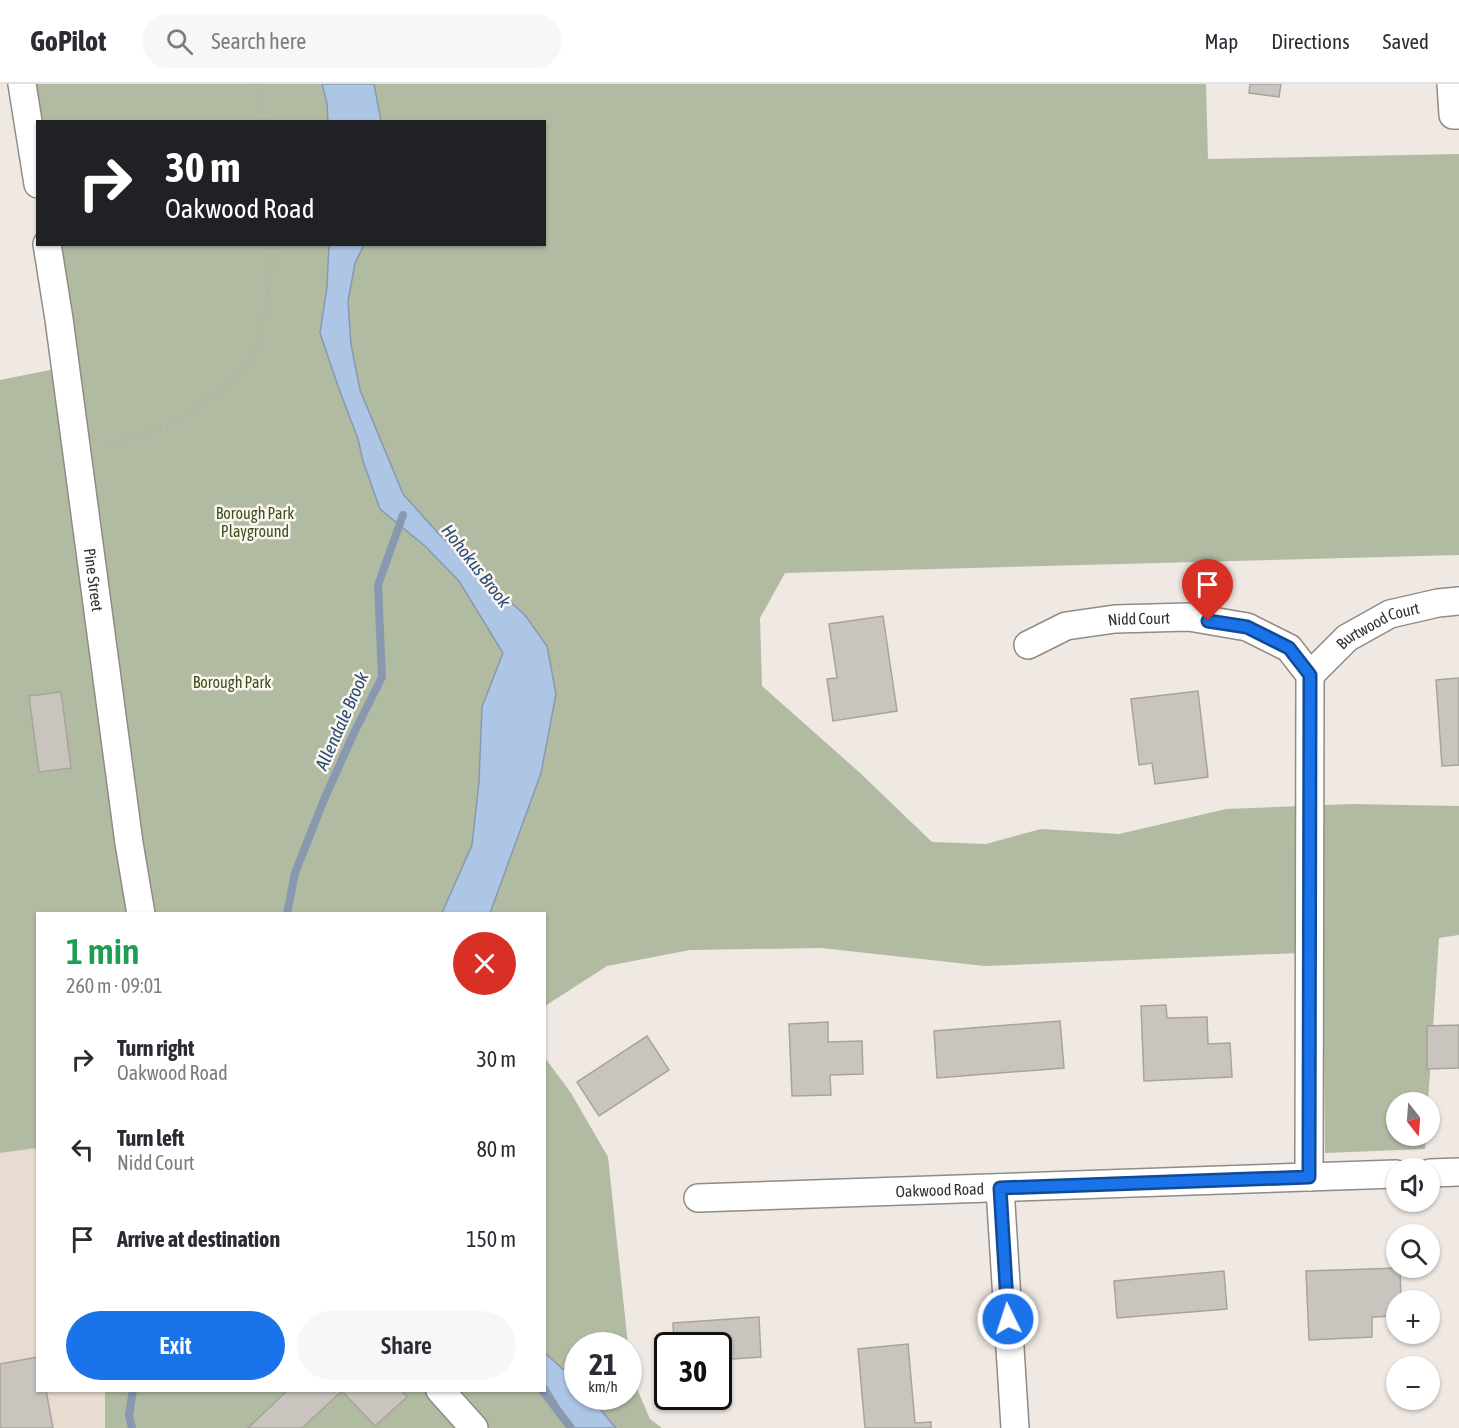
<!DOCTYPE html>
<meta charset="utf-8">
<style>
body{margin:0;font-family:"Asap Condensed",sans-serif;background:#f7f7f7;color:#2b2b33;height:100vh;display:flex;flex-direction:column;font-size:22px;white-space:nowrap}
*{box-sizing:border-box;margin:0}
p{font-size:20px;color:#7c7c81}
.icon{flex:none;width:33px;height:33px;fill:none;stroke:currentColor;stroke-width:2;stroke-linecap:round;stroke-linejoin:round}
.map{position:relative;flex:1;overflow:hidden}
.panel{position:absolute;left:36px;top:828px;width:510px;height:480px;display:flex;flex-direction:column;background:#fff;border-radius:0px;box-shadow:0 2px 4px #0004}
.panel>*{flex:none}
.banner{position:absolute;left:36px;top:36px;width:510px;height:126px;border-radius:0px;box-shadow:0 2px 4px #0004;background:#202124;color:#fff;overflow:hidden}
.needle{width:39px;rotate:163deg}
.buttons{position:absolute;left:1386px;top:1008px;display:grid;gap:12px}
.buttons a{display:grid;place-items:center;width:54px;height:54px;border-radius:50%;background:#fff;box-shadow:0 2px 4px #0004;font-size:30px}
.speed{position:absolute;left:564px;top:1248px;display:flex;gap:12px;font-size:30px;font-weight:700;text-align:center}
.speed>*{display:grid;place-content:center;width:78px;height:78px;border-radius:50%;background:#fff;box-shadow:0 2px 4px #0004;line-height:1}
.speed small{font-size:15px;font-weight:400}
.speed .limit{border:3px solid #111;border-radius:9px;background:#fff;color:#111}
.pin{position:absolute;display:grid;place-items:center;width:51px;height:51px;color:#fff;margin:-62px -26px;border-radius:50% 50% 50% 0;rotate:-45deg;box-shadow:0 0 6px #0007}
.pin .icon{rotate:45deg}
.me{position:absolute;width:66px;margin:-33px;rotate:356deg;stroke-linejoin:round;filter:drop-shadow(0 0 4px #0008)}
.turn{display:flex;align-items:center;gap:21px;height:126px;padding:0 30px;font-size:27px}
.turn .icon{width:78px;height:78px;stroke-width:2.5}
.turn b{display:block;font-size:42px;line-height:51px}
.round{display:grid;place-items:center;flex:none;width:63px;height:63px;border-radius:32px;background:#f7f7f7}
.summary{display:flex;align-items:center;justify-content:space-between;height:102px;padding:0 30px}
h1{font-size:36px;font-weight:600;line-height:45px;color:#1e9e55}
.action{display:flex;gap:12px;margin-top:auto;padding:12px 30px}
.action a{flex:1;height:69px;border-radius:36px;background:#1a73e8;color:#fff;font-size:24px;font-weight:600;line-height:69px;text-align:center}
.action a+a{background:#f7f7f7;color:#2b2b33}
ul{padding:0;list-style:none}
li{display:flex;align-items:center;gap:18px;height:90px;padding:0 30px}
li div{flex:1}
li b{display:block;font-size:22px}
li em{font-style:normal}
header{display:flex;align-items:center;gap:36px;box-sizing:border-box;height:84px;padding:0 30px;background:#fff;border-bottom:2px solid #e1e1e2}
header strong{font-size:28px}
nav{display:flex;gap:33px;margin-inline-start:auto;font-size:21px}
.search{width:420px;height:54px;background:#f7f7f7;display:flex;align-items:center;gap:15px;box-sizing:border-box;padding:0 21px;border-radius:33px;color:#7c7c81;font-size:22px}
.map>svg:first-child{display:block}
.built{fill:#e8dcd1}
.green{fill:#b1bba2}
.water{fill:#adc6e6;stroke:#8899af;stroke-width:1.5}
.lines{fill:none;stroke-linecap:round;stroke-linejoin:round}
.stream{stroke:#8899af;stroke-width:8}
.building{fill:#cac4bf;stroke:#a9a39e;stroke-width:1.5}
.minor-casing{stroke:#908b85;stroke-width:30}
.path{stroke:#b4afaa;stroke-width:4;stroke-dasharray:1.5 4.5;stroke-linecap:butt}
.minor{stroke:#fff;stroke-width:27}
.route-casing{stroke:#114b97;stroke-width:15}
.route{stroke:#1a73e8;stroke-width:10}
.labels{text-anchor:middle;stroke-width:5;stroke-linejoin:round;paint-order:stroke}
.park-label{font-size:16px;fill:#3c5018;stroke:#fcf6f0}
.street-label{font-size:16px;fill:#33312f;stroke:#fcf6f0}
.water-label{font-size:18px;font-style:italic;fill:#284b76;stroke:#fcf6f0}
</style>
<header>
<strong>GoPilot</strong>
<div class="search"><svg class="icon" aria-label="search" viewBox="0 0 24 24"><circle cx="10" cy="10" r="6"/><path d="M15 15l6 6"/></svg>Search here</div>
<nav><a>Map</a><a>Directions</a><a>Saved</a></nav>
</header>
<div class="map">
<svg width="1459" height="1344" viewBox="0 0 1459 1344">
<rect width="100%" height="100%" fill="#efe8e3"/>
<!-- built -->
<path class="built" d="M37,1064L38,1306L105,1307V1344H0V1069Z"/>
<!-- green -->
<g class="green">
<path d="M20,0H1206L1208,75L1459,70V471L785,489L760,534L762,602L859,688L932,758L986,760L1041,745L1119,750L1226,725L1352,720L1459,722V851L1439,854L1428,1018H1396V1052H1426L1425,1065L1325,1069L1323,868L985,882L821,864L690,866L607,882L545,922L544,830H38L37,1064L0,1069V296L65,283L46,161L544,160V38H38Z"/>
<path d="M545,974L571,1009L608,1073L628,1261L578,1262V1312H628L629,1268L631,1291L650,1335L662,1344H105V1307L544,1306Z"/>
</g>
<!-- water -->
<g class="water">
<path d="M322,0H374L381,37H328L327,19Z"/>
<path d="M329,161H364L355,179L348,217L351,261L360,306L403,410L438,449L483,494L525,531L547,562L556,610L541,689L490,829H442L472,761L479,698L482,623L503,569L459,497L425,462L380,425L363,377L358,355L339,305L320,249L327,203Z"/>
<path d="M545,1269L577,1298L578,1312L590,1313L616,1344H572L545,1300Z"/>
</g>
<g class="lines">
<!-- stream -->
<g class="stream">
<path d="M287,830L295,789L323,718L352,653L382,593L378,501L403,431"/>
<path d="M542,1306L571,1344"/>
<path d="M132,1344L129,1331L133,1306"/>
</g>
</g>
<!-- building -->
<g class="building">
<path d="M1250,0H1281L1279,13L1249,9Z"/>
<path d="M883,532L897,627L833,637L827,595L837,594L829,540Z"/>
<path d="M1459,594V681L1442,682L1436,596Z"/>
<path d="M1198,607L1208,693L1155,700L1152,679L1139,681L1131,615Z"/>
<path d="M61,608L71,684L39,688L29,612Z"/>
<path d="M1166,921L1167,934L1207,933L1208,960L1230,959L1232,993L1144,997L1141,922Z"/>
<path d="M1060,937L1064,984L937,994L934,947Z"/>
<path d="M828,938V958L862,957L863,990L830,991L831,1011L792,1012L789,940Z"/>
<path d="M1459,941V984L1427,985V942Z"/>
<path d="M647,952L669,986L599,1032L577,998Z"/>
<path d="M1400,1184L1401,1216H1396V1232L1372,1233V1253L1309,1256L1306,1187Z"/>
<path d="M1224,1187L1227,1225L1117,1234L1114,1197Z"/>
<path d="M759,1233L761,1273L718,1276V1262H674L673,1239Z"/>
<path d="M908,1260L915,1339L931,1338V1344H865L858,1265Z"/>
<path d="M38,1273V1306H46L53,1344H0V1280Z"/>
<path d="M288,1306H401L407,1313L375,1342L342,1307L302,1344H248Z"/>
</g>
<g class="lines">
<defs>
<g id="minor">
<path d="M22,0L38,100"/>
<path d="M1451,0L1453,31H1459"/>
<path id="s1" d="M47,160L59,235L129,759L141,830"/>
<path id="s2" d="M1028,561L1066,542L1115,535L1189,533L1247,543L1289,564L1310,591L1309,1093"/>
<path id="s3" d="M1310,591L1347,554L1390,530L1438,519L1459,517"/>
<path d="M1430,1089L1459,1088"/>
<path d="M1000,1104L1015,1344"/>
<path id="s4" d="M698,1114L1396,1090"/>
<path d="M440,1306L474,1344"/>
</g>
</defs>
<!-- minor casing -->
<use href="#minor" class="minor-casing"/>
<!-- path -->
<g class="path">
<path d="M256,0L265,38"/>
<path d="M104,363L177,338L222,304L253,274L262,244L272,181V160"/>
</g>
<!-- minor -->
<use href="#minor" class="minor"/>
</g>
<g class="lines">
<defs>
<path id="route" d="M1008,1235L1000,1104L1309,1093L1310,591L1289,564L1247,543L1208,537"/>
</defs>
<!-- route casing -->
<use href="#route" class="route-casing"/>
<!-- route -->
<use href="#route" class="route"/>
</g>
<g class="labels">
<!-- park labels -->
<g class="park-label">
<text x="255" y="435">Borough Park<tspan x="255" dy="18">Playground</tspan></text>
<text x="232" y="604">Borough Park</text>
</g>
<!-- street labels -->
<g class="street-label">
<text dy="6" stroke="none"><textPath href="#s1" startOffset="339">Pine Street</textPath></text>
<text dy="6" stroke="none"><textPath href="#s2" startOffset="116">Nidd Court</textPath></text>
<text dy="6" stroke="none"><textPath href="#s3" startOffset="86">Burtwood Court</textPath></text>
<text dy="6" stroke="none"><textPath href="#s4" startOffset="242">Oakwood Road</textPath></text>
</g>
<!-- water labels -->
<g class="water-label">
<text transform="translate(476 482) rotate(52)" y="6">Hohokus Brook</text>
<text transform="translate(342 637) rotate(-66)" y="6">Allendale Brook</text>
</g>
</g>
</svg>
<div class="buttons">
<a><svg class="needle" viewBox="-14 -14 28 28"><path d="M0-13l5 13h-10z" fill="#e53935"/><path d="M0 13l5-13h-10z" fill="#7c7c81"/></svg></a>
<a><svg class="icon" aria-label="sound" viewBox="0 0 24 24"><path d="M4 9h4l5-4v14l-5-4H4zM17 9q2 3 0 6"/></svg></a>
<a><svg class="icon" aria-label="search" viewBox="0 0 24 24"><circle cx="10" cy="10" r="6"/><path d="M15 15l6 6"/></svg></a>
<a>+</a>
<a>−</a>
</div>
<div class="speed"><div>21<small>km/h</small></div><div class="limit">30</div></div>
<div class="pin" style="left:1208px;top:537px;background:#d93025"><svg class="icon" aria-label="arrive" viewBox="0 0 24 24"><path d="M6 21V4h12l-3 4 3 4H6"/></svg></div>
<svg class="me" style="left:1008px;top:1235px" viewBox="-20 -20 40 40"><circle r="17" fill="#1a73e8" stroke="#fff" stroke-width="3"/><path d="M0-11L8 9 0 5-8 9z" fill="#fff"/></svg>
<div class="banner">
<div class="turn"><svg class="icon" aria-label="right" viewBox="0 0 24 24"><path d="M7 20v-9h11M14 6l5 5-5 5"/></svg><div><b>30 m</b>Oakwood Road</div></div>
</div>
<section class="panel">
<div class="summary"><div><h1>1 min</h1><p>260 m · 09:01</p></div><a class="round" style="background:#d93025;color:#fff"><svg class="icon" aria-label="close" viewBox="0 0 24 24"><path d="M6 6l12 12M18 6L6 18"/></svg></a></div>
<ul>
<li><svg class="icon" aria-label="right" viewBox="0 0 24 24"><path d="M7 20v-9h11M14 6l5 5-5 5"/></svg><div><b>Turn right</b><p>Oakwood Road</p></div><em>30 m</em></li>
<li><svg class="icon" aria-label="left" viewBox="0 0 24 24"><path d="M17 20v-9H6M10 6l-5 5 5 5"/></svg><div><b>Turn left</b><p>Nidd Court</p></div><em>80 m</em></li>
<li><svg class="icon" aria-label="arrive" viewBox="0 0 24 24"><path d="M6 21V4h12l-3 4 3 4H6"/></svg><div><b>Arrive at destination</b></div><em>150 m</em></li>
</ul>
<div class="action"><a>Exit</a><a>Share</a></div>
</section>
</div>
